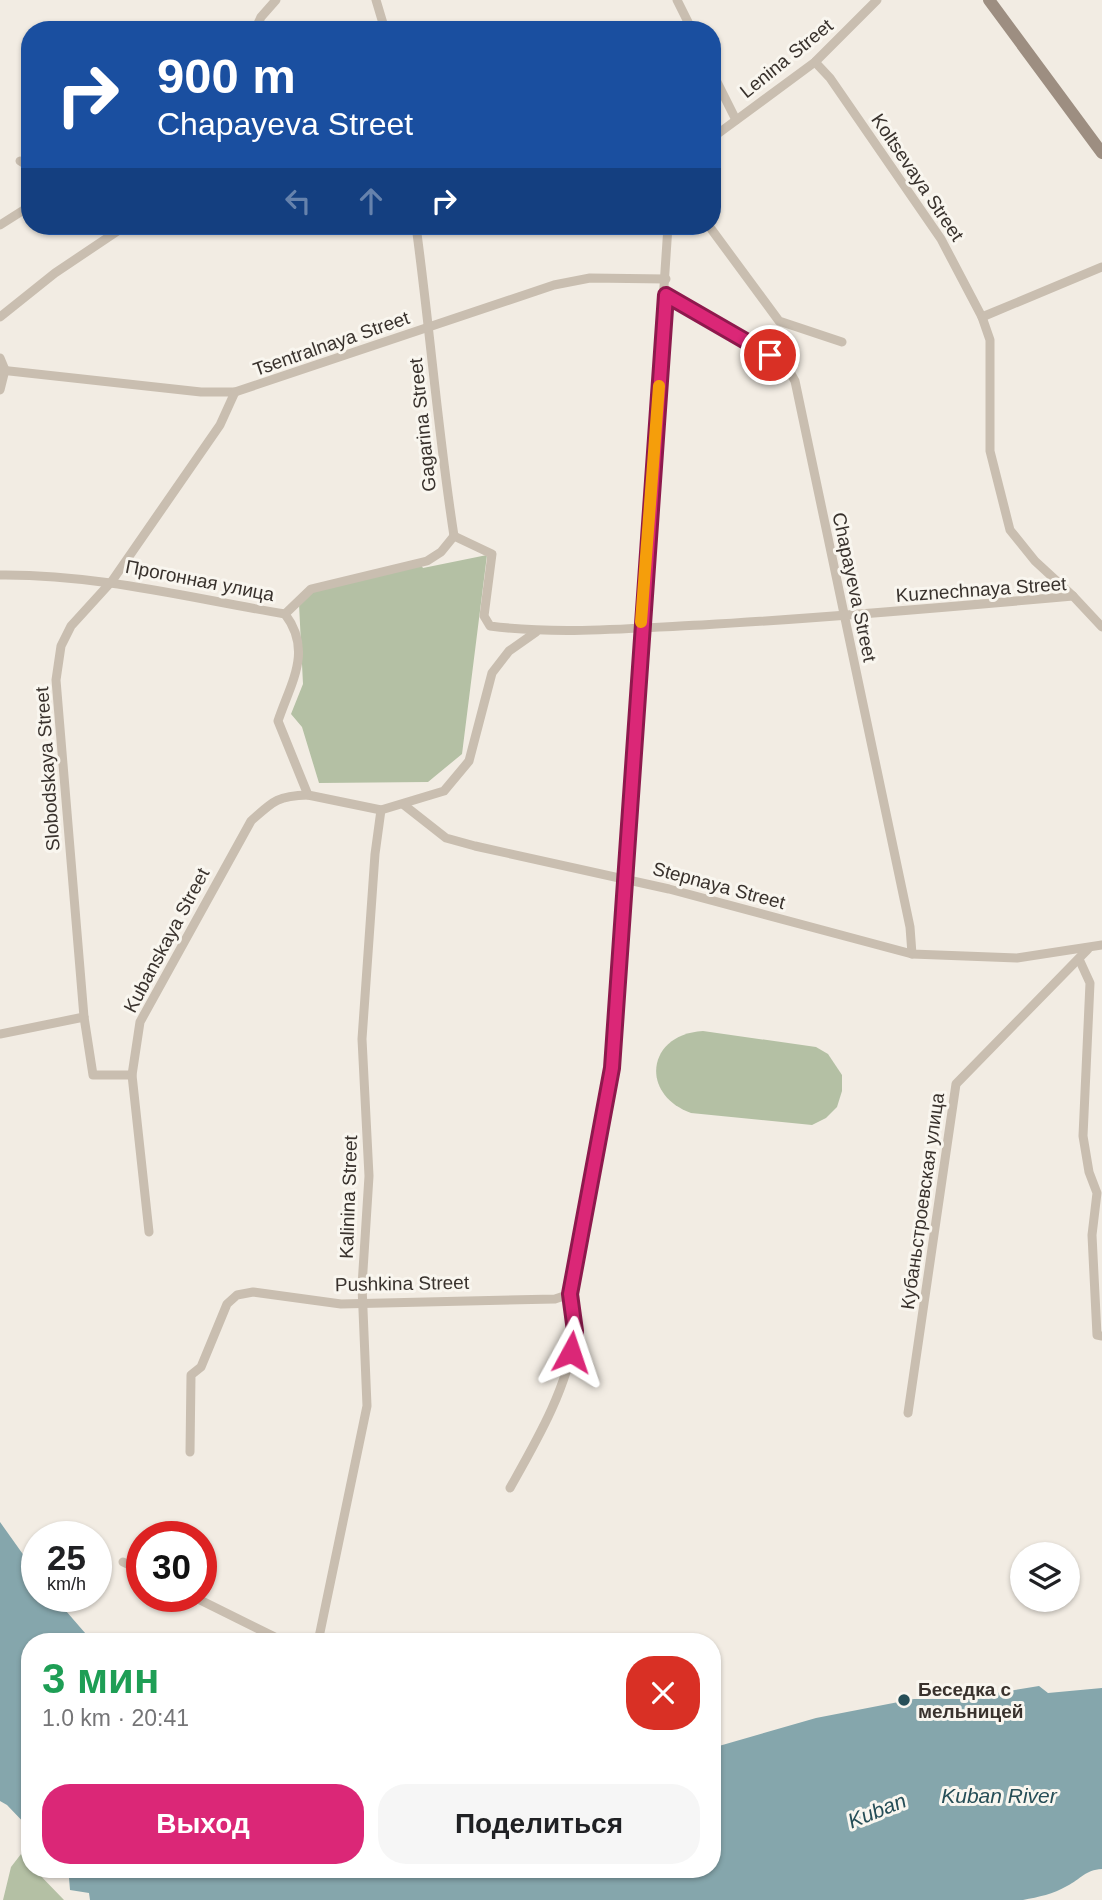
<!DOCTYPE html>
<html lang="ru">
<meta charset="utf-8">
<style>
body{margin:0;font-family:Helvetica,sans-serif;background:#f6f6f6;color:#202124;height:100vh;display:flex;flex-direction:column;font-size:26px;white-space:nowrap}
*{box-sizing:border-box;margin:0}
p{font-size:23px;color:#757577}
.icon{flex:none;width:38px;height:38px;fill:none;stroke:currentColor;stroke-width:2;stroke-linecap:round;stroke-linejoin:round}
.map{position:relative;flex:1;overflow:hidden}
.panel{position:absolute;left:21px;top:1633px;width:700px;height:245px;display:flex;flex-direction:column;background:#fff;border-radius:28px;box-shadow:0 2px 5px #0004}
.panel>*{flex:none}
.guide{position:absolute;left:21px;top:21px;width:700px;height:214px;border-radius:28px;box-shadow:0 2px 5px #0004;background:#1a4fa0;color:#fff;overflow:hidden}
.fabs{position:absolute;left:1010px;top:1542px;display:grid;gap:14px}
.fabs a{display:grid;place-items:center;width:70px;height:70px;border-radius:50%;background:#fff;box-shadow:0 2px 5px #0004;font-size:35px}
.speed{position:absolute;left:21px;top:1521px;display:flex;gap:14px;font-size:35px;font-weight:700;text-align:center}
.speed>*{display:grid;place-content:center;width:91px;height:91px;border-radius:50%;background:#fff;box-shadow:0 2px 5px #0004;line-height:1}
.speed small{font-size:18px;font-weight:400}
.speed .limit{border:10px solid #d22;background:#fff;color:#111}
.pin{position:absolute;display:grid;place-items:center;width:60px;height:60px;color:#fff;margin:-30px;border:4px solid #fff;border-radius:50%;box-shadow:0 2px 7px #0007}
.me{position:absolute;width:77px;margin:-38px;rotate:5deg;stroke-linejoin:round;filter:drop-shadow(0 0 5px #0008)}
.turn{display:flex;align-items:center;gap:24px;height:147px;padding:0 21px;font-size:32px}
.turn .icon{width:91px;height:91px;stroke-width:2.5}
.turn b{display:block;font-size:49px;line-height:60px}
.lanes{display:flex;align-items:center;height:66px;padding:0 21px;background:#0003;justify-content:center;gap:35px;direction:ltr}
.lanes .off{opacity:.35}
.round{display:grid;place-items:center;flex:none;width:74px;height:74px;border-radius:28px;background:#f6f6f6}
.summary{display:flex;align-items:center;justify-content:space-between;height:119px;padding:0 21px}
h1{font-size:42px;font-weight:700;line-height:52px;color:#1e9e55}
.primary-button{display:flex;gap:14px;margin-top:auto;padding:14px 21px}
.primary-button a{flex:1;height:80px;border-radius:28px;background:#db2777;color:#fff;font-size:28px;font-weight:700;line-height:80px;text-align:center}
.primary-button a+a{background:#f6f6f6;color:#202124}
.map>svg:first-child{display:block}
.green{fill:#b4c0a4}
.water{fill:#85a6ac}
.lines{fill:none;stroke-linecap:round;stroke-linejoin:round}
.street{stroke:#c9beb0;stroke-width:9}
.secondary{stroke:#9d8e81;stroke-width:12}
.route-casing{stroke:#8e194d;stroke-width:18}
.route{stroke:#db2777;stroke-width:12}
.slow{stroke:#f59e0b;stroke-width:12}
.poi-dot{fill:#264e57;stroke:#f9f6ef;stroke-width:2.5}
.labels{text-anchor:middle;stroke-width:6;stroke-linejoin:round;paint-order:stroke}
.street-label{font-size:19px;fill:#39322d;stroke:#f9f6ef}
.poi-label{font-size:19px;font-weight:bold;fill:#39322d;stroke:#f9f6ef;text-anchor:start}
.water-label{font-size:21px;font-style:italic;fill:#264e57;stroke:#f9f6ef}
</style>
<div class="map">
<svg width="1102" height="1900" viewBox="0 0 1102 1900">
<rect width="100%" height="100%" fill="#f2ece3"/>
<!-- green -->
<g class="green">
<path d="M487,555L462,754L428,782L319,783L302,727L291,714L303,684L299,604L304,593L421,565L423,568Z"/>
<path d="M703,1031L816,1047L828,1054L842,1075V1091L837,1107L826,1118L812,1125L691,1113C639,1094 647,1034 703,1031Z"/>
<path d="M21,1854L30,1864V1869H34L64,1900H3L11,1867Z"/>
</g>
<!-- water -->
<g class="water">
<path d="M0,1522L37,1574V1596H53L92,1641L30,1642V1829L7,1805L0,1801Z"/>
<path d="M1039,1686L1048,1693L1102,1688V1869C1085,1870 1081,1879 1067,1886C1053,1894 1039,1897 1023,1900H90L89,1893L70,1890L69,1878L63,1869H712V1748L816,1718L914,1699H959Z"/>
</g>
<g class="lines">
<!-- street -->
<g class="street">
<path d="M376,0L385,30"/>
<path d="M677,0L692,30"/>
<path d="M255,30L261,17L276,0"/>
<path d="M815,62L830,78L941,239L982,317L990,340V451L1010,530L1035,561L1073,596"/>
<path d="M712,72L736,120"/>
<path d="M712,138L815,62L877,0"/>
<path d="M20,161L30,167"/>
<path d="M0,225L30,206"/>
<path d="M416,226C430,329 438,433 454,536"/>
<path d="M709,226L779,321L842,342"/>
<path d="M665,295L786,365L795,381L910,927L912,954"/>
<path d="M0,317L55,273L125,226"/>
<path d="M982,317L1102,267"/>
<path d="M0,358L5,370L0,390"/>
<path d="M0,370L201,392H235L554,285L590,278L666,279"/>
<path d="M454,536L492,554L484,616L490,626C560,635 631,628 702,625C826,618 950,607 1073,596L1102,627"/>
<path d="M0,575C97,574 190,598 285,614L311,589L427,561L441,552L454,536"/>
<path d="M285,614C313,651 291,682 278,721L308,795L381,810L444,791L469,761L492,673L509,651L536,632"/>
<path d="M404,805L446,838L475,846L669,889L912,954L1017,958L1102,945"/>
<path d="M1079,959L1090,983L1083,1136L1089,1172L1097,1193L1092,1235L1097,1335L1102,1336"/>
<path d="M0,1034L84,1017"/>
<path d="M132,1075H93L84,1017L56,680L61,646L71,626L112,581L220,425L235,392"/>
<path d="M149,1232L132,1075L140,1022L251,821C273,801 277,796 308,795"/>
<path d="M908,1413L956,1084L1088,949"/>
<path d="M190,1452L191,1375L201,1367L227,1304L237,1295L253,1292L341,1304L555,1299L570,1294"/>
<path d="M510,1488C537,1440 567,1389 575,1334C577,1314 569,1296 572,1276L612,1068L668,226"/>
<path d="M123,1562L142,1571"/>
<path d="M192,1596L285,1642"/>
<path d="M318,1642L367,1406L362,1286L369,1176L362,1039L375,854L381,810"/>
</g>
<!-- secondary -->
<path class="secondary" d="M989,0L1102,153"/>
</g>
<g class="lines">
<defs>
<path id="route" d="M571,1352L575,1331L570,1294L612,1068L666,295L770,355"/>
</defs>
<!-- route casing -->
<use href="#route" class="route-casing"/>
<!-- route -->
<use href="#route" class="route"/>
<!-- slow -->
<path class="slow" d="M641,622L659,386"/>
</g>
<!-- markers -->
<circle class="poi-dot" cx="904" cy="1700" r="7"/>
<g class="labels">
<!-- street labels -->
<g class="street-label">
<text transform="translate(786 58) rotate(-39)" y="7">Lenina Street</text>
<text transform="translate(918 177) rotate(56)" y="7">Koltsevaya Street</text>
<text transform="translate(331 343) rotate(-19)" y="7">Tsentralnaya Street</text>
<text transform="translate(422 425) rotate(-96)" y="7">Gagarina Street</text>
<text transform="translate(200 580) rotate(11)" y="7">Прогонная улица</text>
<text transform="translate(855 587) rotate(78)" y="7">Chapayeva Street</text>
<text transform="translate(981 589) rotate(-4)" y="7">Kuznechnaya Street</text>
<text transform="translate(47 769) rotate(-94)" y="7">Slobodskaya Street</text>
<text transform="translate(719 885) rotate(15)" y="7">Stepnaya Street</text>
<text transform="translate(166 940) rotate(-62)" y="7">Kubanskaya Street</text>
<text transform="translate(348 1197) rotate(-88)" y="7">Kalinina Street</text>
<text transform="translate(922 1201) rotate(-82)" y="7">Кубаньстроевская улица</text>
<text transform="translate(402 1283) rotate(-1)" y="7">Pushkina Street</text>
</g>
<!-- poi labels -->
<g class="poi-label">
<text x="918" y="1696">Беседка с<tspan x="918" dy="22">мельницей</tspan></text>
</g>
<!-- water labels -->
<g class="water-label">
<text x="999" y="1803">Kuban River</text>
<text transform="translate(877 1811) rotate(-22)" y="7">Kuban</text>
</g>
</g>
</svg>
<div class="fabs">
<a><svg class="icon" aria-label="layers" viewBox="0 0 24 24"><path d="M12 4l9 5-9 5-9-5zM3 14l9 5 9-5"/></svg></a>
</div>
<div class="speed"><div>25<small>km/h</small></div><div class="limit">30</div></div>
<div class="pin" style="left:770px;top:355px;background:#d93025"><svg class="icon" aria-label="arrive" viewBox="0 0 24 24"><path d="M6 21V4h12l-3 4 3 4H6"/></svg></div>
<svg class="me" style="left:571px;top:1352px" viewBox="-20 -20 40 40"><path d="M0-17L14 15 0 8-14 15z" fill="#db2777" stroke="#fff" stroke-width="4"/></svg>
<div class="guide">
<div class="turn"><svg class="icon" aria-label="right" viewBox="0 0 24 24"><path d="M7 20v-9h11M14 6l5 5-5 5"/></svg><div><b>900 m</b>Chapayeva Street</div></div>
<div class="lanes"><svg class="icon off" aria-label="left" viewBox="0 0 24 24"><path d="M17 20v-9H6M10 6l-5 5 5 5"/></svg><svg class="icon off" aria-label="ahead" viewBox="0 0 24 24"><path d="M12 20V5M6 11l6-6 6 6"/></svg><svg class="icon" aria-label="right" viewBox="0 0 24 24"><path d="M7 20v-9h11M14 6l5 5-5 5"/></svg></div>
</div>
<section class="panel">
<div class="summary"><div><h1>3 мин</h1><p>1.0 km · 20:41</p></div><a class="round" style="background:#d93025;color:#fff"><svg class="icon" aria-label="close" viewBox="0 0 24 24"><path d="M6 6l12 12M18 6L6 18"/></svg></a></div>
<div class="primary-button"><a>Выход</a><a>Поделиться</a></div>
</section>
</div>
